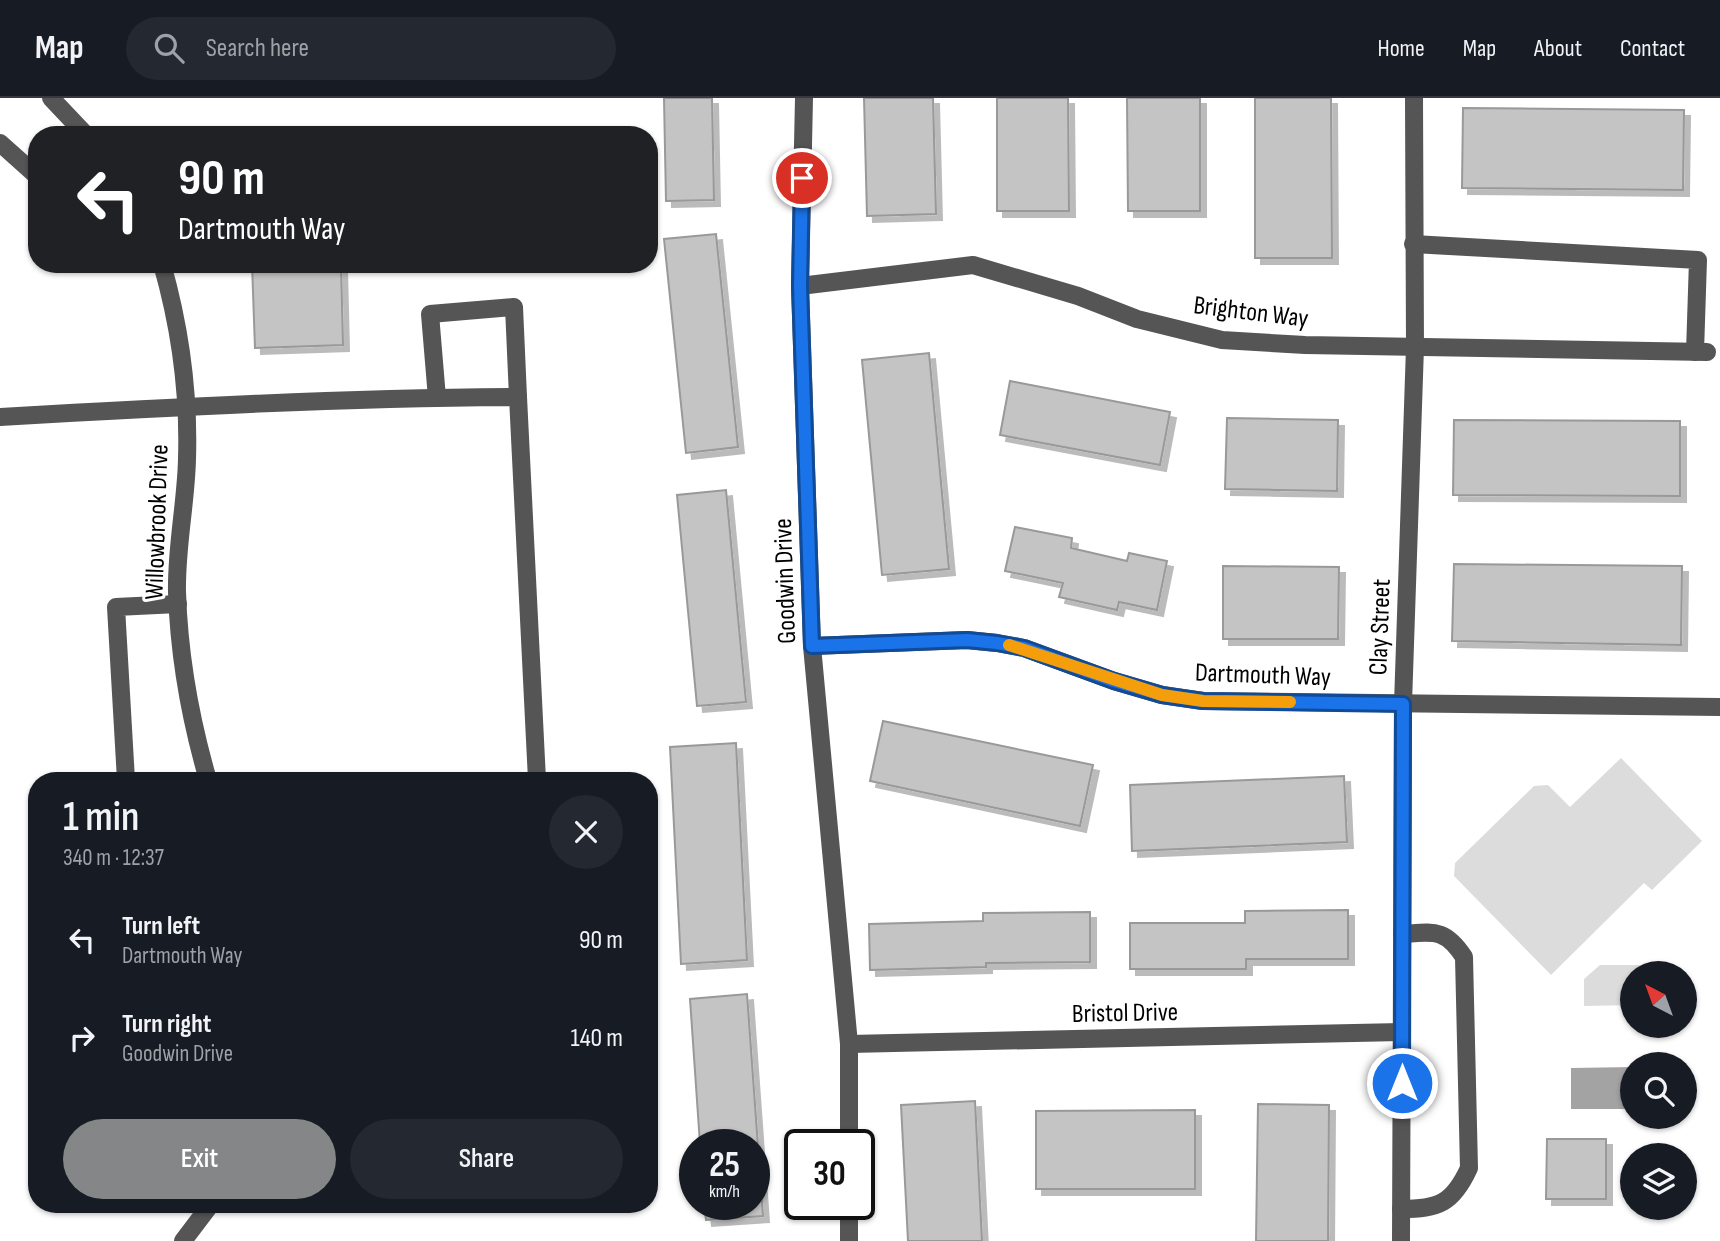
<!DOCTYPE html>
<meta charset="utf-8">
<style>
body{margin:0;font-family:"Sofia Sans Condensed",sans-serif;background:#242831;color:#f1f3f6;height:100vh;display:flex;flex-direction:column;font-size:26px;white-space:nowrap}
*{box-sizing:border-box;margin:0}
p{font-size:23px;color:#9ea1a6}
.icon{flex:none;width:38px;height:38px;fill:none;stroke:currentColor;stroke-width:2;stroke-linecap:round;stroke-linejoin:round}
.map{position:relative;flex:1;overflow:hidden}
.side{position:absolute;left:28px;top:674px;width:630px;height:441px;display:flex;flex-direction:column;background:#171b24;border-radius:28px;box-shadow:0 2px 5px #0004}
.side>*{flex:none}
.banner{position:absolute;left:28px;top:28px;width:630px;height:147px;border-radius:28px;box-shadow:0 2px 5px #0004;background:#202124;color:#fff;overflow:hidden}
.needle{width:46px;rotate:319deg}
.buttons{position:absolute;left:1620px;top:863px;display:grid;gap:14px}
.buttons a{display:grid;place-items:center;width:77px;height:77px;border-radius:50%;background:#171b24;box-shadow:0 2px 5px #0004;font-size:35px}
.speed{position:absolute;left:679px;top:1031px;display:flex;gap:14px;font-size:35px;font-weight:700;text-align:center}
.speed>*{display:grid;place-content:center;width:91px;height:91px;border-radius:50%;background:#171b24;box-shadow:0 2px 5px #0004;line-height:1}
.speed small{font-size:18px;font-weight:400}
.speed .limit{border:4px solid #111;border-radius:10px;background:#fff;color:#111}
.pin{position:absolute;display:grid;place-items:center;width:60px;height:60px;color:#fff;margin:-30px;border:4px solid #fff;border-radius:50%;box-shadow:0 2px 7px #0007}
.me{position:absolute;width:77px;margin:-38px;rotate:0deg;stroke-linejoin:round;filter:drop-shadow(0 0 5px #0008)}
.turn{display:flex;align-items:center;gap:24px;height:147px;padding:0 35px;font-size:32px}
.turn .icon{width:91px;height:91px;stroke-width:2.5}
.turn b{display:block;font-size:49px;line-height:60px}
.round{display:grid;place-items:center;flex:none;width:74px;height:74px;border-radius:37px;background:#242831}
.headline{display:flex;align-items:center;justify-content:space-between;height:119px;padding:0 35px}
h1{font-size:42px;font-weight:600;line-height:52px}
.button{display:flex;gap:14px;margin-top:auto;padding:14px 35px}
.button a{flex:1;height:80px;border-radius:42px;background:#858687;color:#fff;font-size:28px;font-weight:600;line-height:80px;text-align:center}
.button a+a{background:#242831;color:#f1f3f6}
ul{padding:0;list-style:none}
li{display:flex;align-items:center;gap:21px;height:98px;padding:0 35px}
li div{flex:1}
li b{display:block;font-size:26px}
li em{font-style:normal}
header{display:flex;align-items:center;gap:42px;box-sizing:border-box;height:98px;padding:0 35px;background:#171b24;border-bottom:2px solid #363941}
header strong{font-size:33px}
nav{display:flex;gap:38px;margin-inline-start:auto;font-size:24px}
.search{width:490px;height:63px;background:#242831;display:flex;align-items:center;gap:18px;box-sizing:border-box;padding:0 24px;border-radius:38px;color:#9ea1a6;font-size:26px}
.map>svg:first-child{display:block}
.green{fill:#dcdcdc}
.water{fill:#a3a3a3}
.building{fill:#c4c4c4;stroke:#999;stroke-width:2;filter:url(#shadow)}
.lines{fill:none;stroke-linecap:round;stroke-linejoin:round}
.minor{stroke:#555;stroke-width:18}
.route-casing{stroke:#114b97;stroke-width:18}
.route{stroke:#1a73e8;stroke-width:12}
.slow{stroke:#f59e0b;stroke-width:12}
.labels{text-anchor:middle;stroke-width:6;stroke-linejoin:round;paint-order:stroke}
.street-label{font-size:26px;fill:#000;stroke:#fff}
</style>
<header>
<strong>Map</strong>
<div class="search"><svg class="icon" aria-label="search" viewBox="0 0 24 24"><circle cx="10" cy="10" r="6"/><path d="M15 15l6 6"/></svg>Search here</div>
<nav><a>Home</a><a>Map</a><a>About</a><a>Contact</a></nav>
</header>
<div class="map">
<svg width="1720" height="1143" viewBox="0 0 1720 1143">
<defs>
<filter id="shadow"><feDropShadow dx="6" dy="6" stdDeviation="0" flood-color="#0004"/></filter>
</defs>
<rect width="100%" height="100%" fill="#fff"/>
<!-- green -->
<g class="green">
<path d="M1621,660L1702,743L1652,792L1644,785L1551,877L1454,778L1455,765L1534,688L1548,687L1570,709Z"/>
<path d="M1600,867H1668V875H1633V907L1584,908V881Z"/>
</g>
<!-- water -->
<path class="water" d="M1633,969V1011H1571V970Z"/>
<!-- building -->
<g class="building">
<path d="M664,0H712L714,102L666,103Z"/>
<path d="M864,0H933L936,116L867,118Z"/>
<path d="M997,0H1068L1069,113H997Z"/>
<path d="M1127,0H1200V113H1128Z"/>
<path d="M1255,0H1331L1332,160H1255Z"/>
<path d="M1463,10L1684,12L1683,92L1462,90Z"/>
<path d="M716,136L738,349L686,355L664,141Z"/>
<path d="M252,166H341L343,247L255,250Z"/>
<path d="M929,255L949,471L882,477L862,262Z"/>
<path d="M1010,283L1170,314L1160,367L1000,337Z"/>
<path d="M1227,320L1338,322L1337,393L1225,391Z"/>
<path d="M1454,322L1680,323V398L1453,397Z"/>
<path d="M726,392L746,604L697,608L677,397Z"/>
<path d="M1015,429L1072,440L1071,450L1127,463L1129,455L1167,463L1157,512L1119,504L1117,512L1059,499L1063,485L1005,473Z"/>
<path d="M1454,466L1682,468L1681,547L1452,543Z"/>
<path d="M1223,468L1339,469L1338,541H1223Z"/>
<path d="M883,623L1093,667L1080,728L870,683Z"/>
<path d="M736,645L747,862L681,866L670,649Z"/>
<path d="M1344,678L1347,744L1132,753L1130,687Z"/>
<path d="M1348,812V861H1246V871H1130V825H1245V813Z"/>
<path d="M1090,814V864L986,865V869L870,872L869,826L983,823V815Z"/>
<path d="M747,896L763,1118L706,1122L704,1106H754V1046H700L690,901Z"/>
<path d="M975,1003L982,1143H908L901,1007Z"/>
<path d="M1258,1006L1329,1007L1328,1143H1256Z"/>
<path d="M1195,1012V1091H1036V1013Z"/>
<path d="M1547,1041H1606V1101H1546Z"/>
</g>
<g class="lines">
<!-- minor -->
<g class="minor">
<path d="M51,0L86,37"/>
<path d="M804,0L800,188L812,548L849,946V1046"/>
<path d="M0,45L37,78"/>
<path d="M1413,146L1698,162L1695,254"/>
<path d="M162,166C180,229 189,296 187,361C186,405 176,450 177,494C179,558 190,620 208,682"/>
<path d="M800,188L973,167L1078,198L1137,221L1222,242L1305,247L1707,254"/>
<path d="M437,300L430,216L514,209L518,299"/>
<path d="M0,319C172,309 345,300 518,299L537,682"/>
<path d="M812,548L967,542L997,545L1024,550L1114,583L1162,597L1203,603L1720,609"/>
<path d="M126,682L116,509L178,506"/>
<path d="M849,946L1402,934"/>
<path d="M1401,1111C1439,1111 1453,1105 1469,1070L1464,859C1445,830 1434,834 1402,836"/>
<path d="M183,1143L211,1106"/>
<path d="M849,1143V1106"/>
<path d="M1401,1143L1403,606L1415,249L1414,0"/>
</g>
</g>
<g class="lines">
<defs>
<path id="route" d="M802,80L800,188L812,548L967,542L997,545L1024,550L1114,583L1162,597L1203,603L1403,606L1402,985"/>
</defs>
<!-- route casing -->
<use href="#route" class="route-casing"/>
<!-- route -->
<use href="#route" class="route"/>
<!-- slow -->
<path class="slow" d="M1009,547L1162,597L1203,603L1290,604"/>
</g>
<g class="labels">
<!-- street labels -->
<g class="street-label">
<text transform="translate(1251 213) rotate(7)" y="9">Brighton Way</text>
<text transform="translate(156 424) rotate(-88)" y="9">Willowbrook Drive</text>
<text transform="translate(784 483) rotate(-92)" y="9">Goodwin Drive</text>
<text transform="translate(1379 529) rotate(-88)" y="9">Clay Street</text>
<text transform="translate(1263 576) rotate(2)" y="9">Dartmouth Way</text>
<text transform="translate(1125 914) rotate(-1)" y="9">Bristol Drive</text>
</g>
</g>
</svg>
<div class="buttons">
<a><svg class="needle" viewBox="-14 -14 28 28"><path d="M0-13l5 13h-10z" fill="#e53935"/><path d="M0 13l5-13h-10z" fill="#9ea1a6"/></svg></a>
<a><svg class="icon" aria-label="search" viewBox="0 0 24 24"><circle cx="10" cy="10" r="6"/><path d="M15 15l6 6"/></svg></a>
<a><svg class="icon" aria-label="layers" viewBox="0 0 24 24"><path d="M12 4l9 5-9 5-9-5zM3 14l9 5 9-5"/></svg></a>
</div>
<div class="speed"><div>25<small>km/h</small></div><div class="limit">30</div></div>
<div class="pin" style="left:802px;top:80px;background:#d93025"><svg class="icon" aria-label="arrive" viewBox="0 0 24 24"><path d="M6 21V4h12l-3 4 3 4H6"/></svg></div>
<svg class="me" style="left:1402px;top:985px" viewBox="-20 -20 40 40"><circle r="17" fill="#1a73e8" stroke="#fff" stroke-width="3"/><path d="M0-11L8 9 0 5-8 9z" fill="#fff"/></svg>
<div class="banner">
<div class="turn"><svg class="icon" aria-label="left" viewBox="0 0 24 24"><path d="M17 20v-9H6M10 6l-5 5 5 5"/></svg><div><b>90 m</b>Dartmouth Way</div></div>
</div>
<section class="side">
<div class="headline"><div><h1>1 min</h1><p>340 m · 12:37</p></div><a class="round"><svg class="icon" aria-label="close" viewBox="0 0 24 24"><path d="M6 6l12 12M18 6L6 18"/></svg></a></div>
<ul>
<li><svg class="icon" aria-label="left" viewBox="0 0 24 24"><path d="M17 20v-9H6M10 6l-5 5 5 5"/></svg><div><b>Turn left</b><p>Dartmouth Way</p></div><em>90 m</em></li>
<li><svg class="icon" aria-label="right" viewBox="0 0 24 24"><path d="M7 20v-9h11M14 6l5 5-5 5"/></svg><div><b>Turn right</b><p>Goodwin Drive</p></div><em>140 m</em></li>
</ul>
<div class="button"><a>Exit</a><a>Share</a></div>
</section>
</div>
